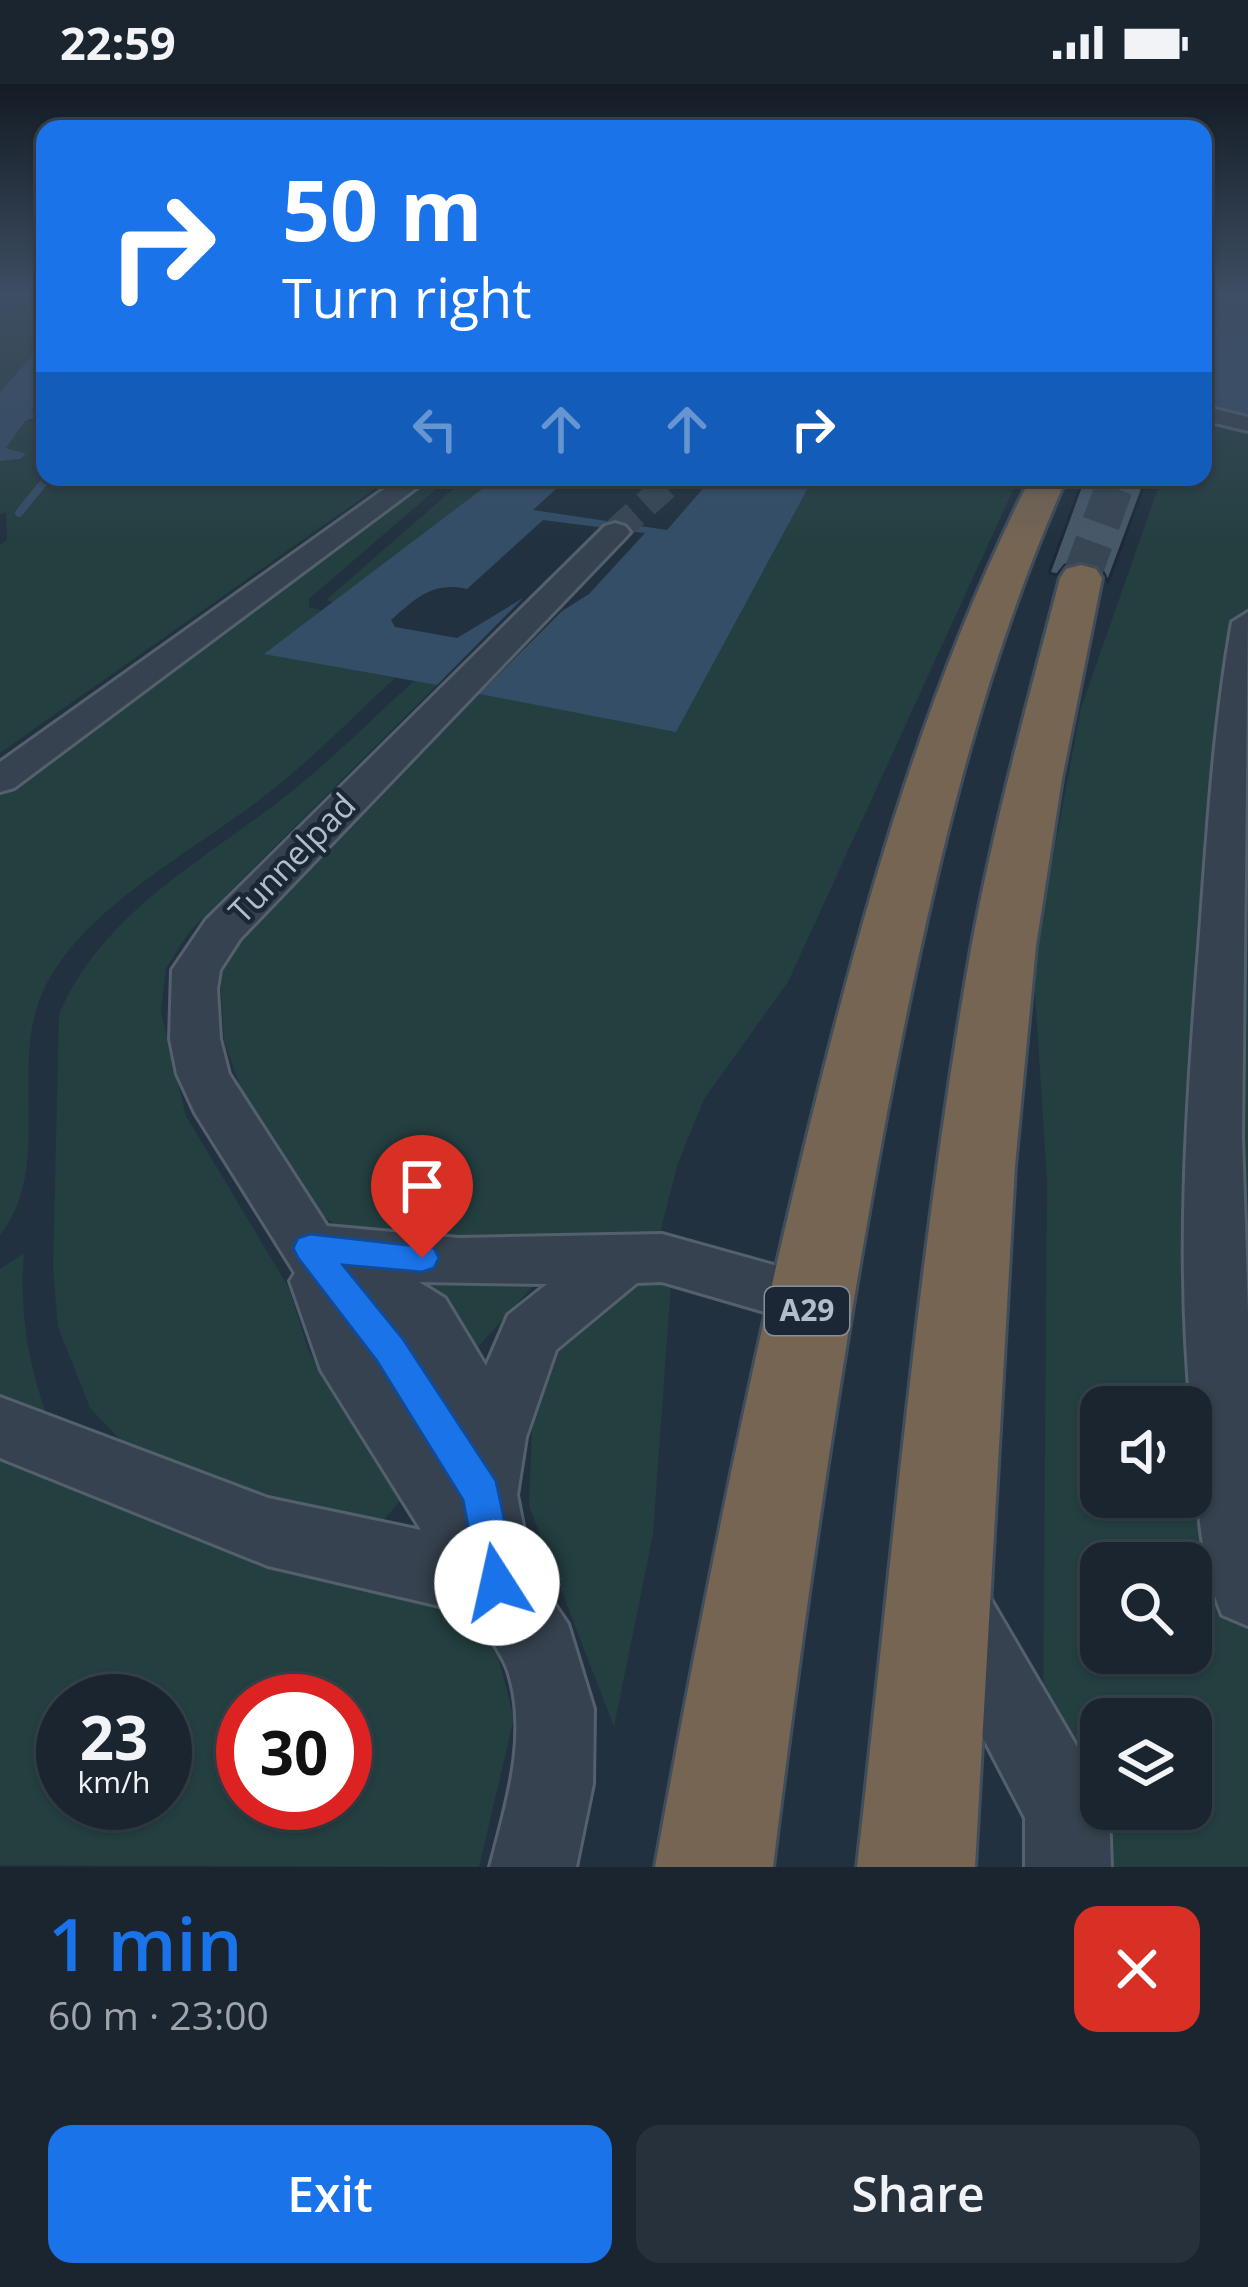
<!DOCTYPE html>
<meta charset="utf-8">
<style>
body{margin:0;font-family:"Open Sans",sans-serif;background:#27313b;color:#f1f3f6;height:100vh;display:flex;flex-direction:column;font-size:45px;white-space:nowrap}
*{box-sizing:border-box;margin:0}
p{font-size:39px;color:#9fa5aa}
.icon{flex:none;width:66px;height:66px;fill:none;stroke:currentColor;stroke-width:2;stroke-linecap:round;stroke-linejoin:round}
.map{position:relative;height:1783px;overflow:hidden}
.drawer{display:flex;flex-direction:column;background:#1a252f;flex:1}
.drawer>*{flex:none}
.guide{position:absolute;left:36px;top:36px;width:1176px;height:366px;border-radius:24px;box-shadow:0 3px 9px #0004,0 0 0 3px #38424b;background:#1a73e8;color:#fff;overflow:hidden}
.buttons{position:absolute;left:1080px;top:1302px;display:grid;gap:24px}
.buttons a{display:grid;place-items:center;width:132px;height:132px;border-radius:24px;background:#1a252f;box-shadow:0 3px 9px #0004,0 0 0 3px #38424b;font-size:60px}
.speed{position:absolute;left:36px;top:1590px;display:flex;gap:24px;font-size:60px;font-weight:700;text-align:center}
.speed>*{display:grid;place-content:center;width:156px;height:156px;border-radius:50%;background:#1a252f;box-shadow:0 3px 9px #0004,0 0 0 3px #38424b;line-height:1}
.speed small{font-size:30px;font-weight:400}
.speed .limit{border:18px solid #d22;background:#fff;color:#111}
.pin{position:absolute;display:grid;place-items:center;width:102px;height:102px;color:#fff;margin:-123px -51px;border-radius:50% 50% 50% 0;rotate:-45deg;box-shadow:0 0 12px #0007}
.pin .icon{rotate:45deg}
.me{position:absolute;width:132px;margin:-66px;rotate:350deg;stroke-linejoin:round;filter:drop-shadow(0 0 9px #0008)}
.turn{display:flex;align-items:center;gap:42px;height:252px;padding:0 48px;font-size:54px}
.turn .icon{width:156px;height:156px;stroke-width:2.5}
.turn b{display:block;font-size:84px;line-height:102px}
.lanes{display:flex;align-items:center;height:114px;padding:0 48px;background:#0003;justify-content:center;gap:60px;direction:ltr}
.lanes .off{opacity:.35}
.round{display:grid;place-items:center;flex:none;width:126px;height:126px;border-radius:24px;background:#27313b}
.headline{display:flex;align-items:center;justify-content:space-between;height:204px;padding:0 48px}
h1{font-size:72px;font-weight:600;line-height:90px;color:#1a73e8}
.button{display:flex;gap:24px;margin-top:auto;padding:24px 48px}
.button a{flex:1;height:138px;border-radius:24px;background:#1a73e8;color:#fff;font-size:48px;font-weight:600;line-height:138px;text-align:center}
.button a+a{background:#27313b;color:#f1f3f6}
.status{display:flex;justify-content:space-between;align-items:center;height:84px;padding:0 60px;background:#1a252f;direction:ltr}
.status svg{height:33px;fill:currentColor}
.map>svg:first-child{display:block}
.green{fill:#243f40;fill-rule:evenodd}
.water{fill:#344e68}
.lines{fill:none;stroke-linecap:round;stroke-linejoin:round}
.stream{stroke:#344e68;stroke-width:8}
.building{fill:#475869;stroke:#1d2936;stroke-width:3}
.minor-tunnel{stroke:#384654;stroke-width:27;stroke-dasharray:27 14;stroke-linecap:butt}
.highway-tunnel-far1{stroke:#384654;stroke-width:30;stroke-dasharray:30 15;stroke-linecap:butt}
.highway-tunnel{stroke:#384654;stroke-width:38;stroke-dasharray:38 20;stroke-linecap:butt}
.minor-casing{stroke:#54606d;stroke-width:6}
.highway-casing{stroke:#414d5a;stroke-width:6}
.minor{fill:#36424f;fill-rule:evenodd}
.highway{fill:#766552;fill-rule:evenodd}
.route{fill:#1a73e8;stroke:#114b97;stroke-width:3}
.labels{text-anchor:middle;stroke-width:9;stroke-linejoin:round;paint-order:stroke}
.shield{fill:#1b2734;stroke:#85909d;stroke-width:3}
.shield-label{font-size:30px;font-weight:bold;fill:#b2bdca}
.street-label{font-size:33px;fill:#b2bdca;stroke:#1b2734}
</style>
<div class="status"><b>22:59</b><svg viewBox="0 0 49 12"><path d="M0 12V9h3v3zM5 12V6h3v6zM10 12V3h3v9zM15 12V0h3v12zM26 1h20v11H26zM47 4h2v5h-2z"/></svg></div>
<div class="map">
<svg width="1248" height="1783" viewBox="0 0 1248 1783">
<rect width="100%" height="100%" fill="#22313f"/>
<!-- green -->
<g class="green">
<path d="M0,210H45V257L0,308V232L7,225Z"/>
<path d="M45,311V393H392L0,669V461L7,455L6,428L0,431V377L20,375L5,365L25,337L36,336L31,328Z"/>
<path d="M1203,331L1248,339V1783H1042L1047,1096L1033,879L1081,624L1162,393H1203ZM1101,1323H1191V1413H1101ZM1101,1479H1191V1569H1101ZM1101,1635H1191V1725H1101Z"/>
<path d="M428,393H450L309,515V523L325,527L266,569L395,594C351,635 307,680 258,717C189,770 76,828 41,912C10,987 53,1085 0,1151V707Z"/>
<path d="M467,393H498L335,519L326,516Z"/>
<path d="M814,393H1019L788,898L704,1015L677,1082L657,1161L374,1167L313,1125L246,1018L224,957L220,893L260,820L479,610L676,647Z"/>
<path d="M414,597L437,601L189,848L166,884L161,928L186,1032L289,1204L309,1268L402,1415L381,1439L190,1395L132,1368L90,1324L58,1243L53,1185L59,930C107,822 209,775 297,703C338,670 375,632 414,597Z"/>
<path d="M24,1169C19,1229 28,1278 48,1336L0,1313V1185Z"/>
<path d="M543,1191L477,1264L420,1194Z"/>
<path d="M634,1200H671L653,1450L614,1643L529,1422L533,1319L562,1256Z"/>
<path d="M0,1371L213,1459L456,1527L496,1565L514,1634L479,1783L0,1781ZM63,1617H165V1719H63ZM243,1617H345V1719H243Z"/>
</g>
<!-- water -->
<g class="water">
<path d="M1203,210H1248V330L1203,324Z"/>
<path d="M45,257V311L31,327L40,332L25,337L6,364L26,370L20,375L0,377V308Z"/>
<path d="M498,393H569L533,426L667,446L713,393H814L676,648L479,610L562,527L589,510L645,449L543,436L467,505C433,497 416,514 391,536L395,543L457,554L523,514L437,601L264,570Z"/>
</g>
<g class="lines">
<!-- stream -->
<path class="stream" d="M19,429L48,393"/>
</g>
<!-- building -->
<path class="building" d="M1084,393H1147L1108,498L1100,482L1082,477L1065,481L1057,491L1049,489Z"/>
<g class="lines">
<!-- minor-tunnel -->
<path class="minor-tunnel" d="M615,448L676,393"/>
<!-- highway-tunnel-far1 -->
<path class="highway-tunnel-far1" d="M1203,235L1218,210"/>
<!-- highway-tunnel -->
<path class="highway-tunnel" d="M1081,494L1118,393"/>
<defs>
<g id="minor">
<path d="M1203,322L1248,333V347L1203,336Z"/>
<path d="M401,393H431L14,704L0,708V678Z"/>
<path d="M615,439L625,442L630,448L625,454L240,855L220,886L217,905L220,955L229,990L327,1142L459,1154L662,1150L831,1197L840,1215L831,1233L809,1241L662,1198L637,1199L556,1266L526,1353L517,1411L532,1487L568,1540L594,1625L593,1700L576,1783H490C506,1721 529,1651 508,1587C501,1567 485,1548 474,1530L268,1482L0,1374V1313L268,1414L421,1446L321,1286L290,1197L295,1189L195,1029L177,990L170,955L172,886L206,836L605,442ZM419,1198L547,1200L508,1231L486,1282L445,1214Z"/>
<path d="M1248,528L1242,1053L1248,1229V1542L1222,1531C1195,1467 1198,1393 1191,1325C1176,1174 1187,1016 1199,863C1207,755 1213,645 1232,538Z"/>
<path d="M956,1491L983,1502L1097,1697L1101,1725L1109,1727L1111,1783H1025V1734L918,1529L929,1502Z"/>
</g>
<g id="highway">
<path d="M1031,393H1067C976,597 929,810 887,1029C840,1279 804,1531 773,1783H655C700,1533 750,1283 811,1036C866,814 927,598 1031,393Z"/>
<path d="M1081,481L1096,485L1102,494L1062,695L1036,862L1015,1082L975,1783H857C892,1477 918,1168 971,865C994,740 1028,617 1060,494L1066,485Z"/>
</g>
</defs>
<!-- minor casing -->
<use href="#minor" class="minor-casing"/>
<!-- highway casing -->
<use href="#highway" class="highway-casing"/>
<!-- minor -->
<use href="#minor" class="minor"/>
<!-- highway -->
<use href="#highway" class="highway"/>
</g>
<!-- sky -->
<linearGradient id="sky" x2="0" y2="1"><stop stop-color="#131b23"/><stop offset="0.46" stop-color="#3e4e63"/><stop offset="1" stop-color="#3e4e63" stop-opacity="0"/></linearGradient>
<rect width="1248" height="460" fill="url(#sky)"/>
<!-- route -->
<path class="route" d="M310,1150L434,1164L439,1174L434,1184L422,1188L343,1181L403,1255L496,1397L518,1499L512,1514L497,1520L482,1514L463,1416L377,1277L298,1174L293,1164L298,1154Z"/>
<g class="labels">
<!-- shield labels -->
<rect class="shield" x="765" y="1203" width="84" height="48" rx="9"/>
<g class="shield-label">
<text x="807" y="1237">A29</text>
</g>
<!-- street labels -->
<g class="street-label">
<text transform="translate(292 774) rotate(-46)" y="12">Tunnelpad</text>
</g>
</g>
</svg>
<div class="buttons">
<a><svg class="icon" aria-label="sound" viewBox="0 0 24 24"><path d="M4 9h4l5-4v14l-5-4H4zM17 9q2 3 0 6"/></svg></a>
<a><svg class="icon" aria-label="search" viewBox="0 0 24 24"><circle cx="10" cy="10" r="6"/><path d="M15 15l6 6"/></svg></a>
<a><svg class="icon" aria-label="layers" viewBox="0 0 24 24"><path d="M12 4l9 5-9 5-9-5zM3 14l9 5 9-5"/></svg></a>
</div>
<div class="speed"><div>23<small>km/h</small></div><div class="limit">30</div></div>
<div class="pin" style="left:422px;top:1174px;background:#d93025"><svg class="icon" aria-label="arrive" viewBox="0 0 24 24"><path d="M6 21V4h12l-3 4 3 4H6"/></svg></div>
<svg class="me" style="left:497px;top:1499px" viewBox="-20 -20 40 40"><circle r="19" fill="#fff"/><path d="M0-13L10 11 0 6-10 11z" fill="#1a73e8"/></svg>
<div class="guide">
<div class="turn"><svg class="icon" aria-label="right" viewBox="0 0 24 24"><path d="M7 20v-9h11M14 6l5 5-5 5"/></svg><div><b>50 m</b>Turn right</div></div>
<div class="lanes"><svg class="icon off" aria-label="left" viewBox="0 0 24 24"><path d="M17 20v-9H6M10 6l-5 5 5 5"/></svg><svg class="icon off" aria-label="ahead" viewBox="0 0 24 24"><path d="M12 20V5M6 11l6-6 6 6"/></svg><svg class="icon off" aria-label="ahead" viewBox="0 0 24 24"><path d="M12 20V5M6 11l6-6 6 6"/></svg><svg class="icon" aria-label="right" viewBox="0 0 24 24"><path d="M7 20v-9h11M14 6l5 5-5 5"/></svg></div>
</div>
</div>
<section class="drawer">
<div class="headline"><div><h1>1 min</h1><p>60 m · 23:00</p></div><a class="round" style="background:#d93025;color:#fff"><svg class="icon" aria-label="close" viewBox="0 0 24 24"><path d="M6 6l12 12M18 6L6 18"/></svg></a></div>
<div class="button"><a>Exit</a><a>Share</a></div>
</section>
